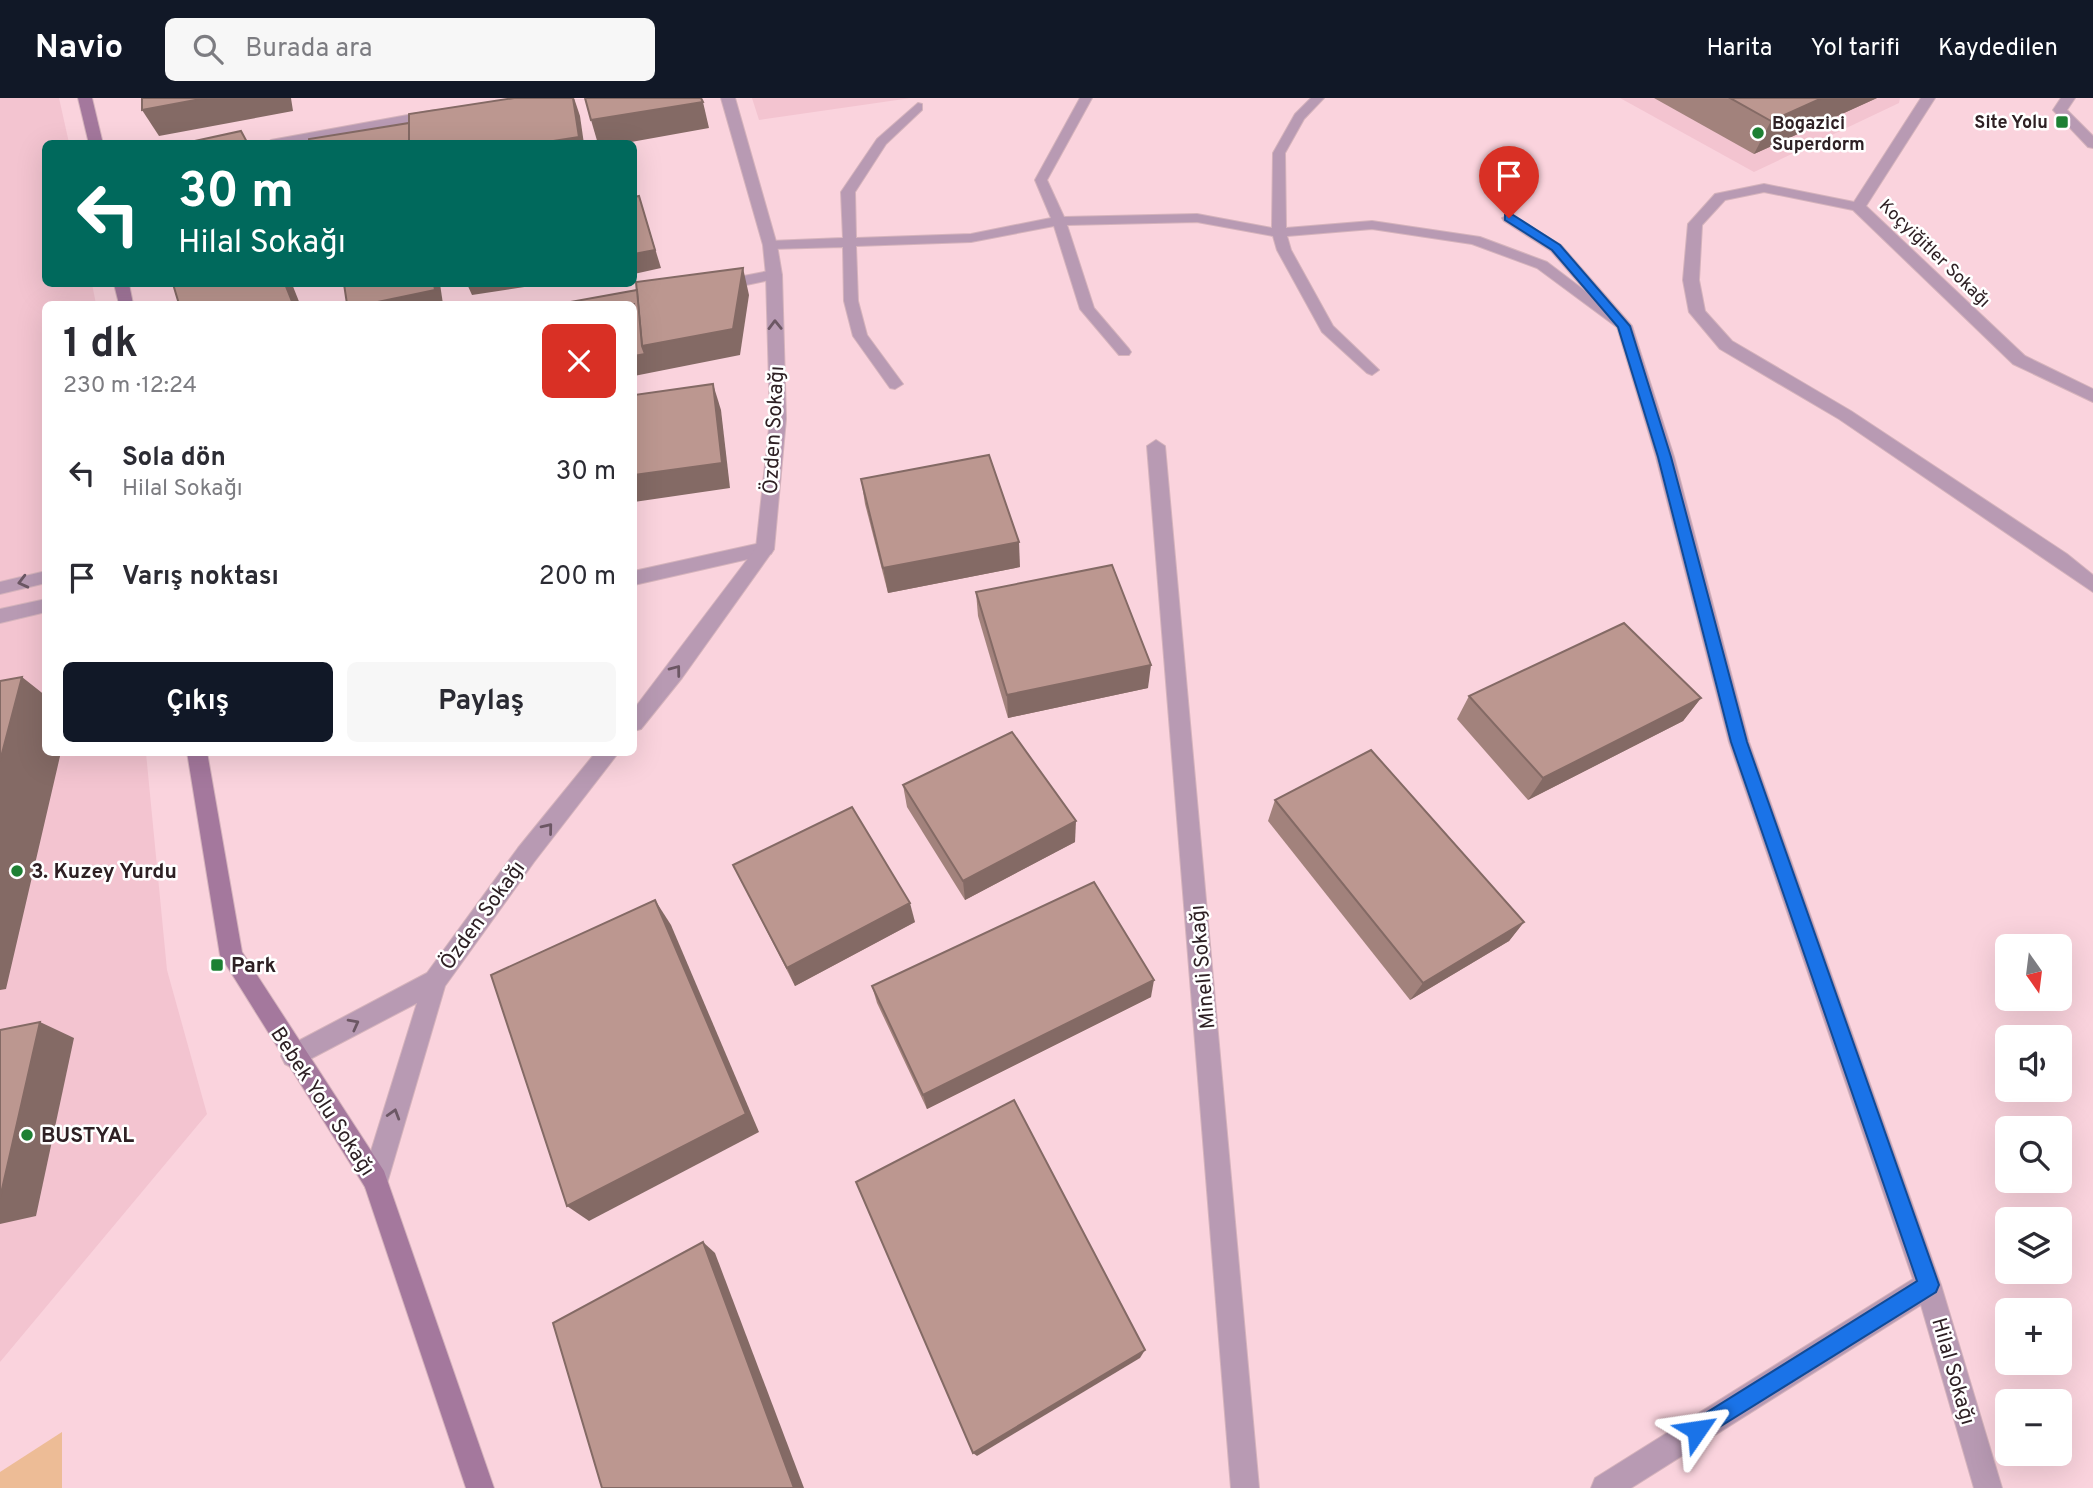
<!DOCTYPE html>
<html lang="tr">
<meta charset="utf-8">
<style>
body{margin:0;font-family:Overpass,sans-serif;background:#f7f7f7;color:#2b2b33;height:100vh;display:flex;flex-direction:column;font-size:26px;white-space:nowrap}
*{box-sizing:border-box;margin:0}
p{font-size:23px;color:#7c7c81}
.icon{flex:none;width:38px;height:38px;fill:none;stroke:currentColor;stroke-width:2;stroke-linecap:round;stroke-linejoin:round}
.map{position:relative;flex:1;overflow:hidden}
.details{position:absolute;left:42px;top:203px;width:595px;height:455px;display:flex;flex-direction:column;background:#fff;border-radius:10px;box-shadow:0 7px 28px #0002}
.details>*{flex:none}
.guide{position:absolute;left:42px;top:42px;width:595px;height:147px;border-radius:10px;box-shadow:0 7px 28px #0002;background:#00695c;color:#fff;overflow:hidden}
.needle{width:46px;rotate:166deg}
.controls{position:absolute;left:1995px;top:836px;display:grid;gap:14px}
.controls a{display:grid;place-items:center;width:77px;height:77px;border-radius:10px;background:#fff;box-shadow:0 7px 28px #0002;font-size:35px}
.pin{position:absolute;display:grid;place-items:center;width:60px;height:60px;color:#fff;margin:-72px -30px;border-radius:50% 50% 50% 0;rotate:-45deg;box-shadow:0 0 7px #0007}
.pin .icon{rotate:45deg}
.me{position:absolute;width:77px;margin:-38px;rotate:58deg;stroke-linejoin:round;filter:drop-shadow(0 0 5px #0008)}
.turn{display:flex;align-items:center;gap:24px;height:147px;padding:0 21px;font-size:32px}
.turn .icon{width:91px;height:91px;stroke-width:2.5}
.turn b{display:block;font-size:49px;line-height:60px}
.round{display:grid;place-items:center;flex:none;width:74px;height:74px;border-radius:10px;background:#f7f7f7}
.head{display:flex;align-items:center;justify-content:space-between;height:119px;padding:0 21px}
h1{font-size:42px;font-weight:700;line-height:52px}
.cta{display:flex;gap:14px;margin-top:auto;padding:14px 21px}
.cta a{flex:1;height:80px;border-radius:10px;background:#111827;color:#fff;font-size:28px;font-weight:700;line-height:80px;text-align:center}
.cta a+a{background:#f7f7f7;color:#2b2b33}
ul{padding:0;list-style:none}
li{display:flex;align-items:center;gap:21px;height:105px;padding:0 21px}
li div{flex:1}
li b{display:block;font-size:26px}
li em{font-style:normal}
header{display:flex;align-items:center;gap:42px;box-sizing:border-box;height:98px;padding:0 35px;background:#111827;color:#fff}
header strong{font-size:33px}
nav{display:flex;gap:38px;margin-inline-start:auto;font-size:24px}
.search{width:490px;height:63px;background:#f7f7f7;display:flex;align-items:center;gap:18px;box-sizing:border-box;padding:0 24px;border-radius:10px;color:#7c7c81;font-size:26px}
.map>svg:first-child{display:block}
.built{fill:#f3c4d0}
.green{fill:#edbc96}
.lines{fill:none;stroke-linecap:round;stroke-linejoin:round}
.service-casing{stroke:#d5b3bc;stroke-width:2}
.minor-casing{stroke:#d5b3bc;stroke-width:2}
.tertiary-casing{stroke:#d5b3bc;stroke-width:2}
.secondary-casing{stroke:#d5b3bc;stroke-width:2}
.service{fill:#b89ab3;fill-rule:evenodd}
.minor{fill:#b89ab3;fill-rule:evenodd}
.tertiary{fill:#b89ab3;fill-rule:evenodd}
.secondary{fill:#a4789d;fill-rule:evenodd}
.wall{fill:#a2827c}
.shaded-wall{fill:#846a65}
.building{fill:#bc9790;stroke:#846a65;stroke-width:2}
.oneway{stroke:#6c5764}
.route{fill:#1a73e8;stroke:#114b97;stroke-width:2}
.poi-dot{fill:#1d8033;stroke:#fff;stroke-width:2.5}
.labels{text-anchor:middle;stroke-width:5;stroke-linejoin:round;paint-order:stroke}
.far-poi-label{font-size:18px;font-weight:bold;fill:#2e2024;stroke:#fff;text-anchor:end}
.far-street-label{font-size:18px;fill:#2e2024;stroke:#fff}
.street-label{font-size:21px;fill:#2e2024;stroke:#fff}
.poi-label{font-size:21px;font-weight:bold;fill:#2e2024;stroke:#fff;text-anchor:start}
</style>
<header>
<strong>Navio</strong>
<div class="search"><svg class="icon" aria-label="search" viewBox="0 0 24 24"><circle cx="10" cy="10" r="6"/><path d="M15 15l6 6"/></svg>Burada ara</div>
<nav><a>Harita</a><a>Yol tarifi</a><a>Kaydedilen</a></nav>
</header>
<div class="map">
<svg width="2093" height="1390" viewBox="0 0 2093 1390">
<rect width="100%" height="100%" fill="#fad3dd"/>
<!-- built -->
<g class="built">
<path d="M0,0H59L69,45L46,46V186H92L96,206H46V654L146,655L167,872L207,1016L0,1264Z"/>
<path d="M752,0H911L759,22Z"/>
<path d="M1620,0H1900L1899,5L1754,74Z"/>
</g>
<!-- green -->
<path class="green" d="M62,1334V1390H0V1374Z"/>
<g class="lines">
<defs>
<g id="service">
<path d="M1080,0H1092L1047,82L1064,119L1197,116L1272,130L1273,55L1295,16L1311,0H1324L1304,21L1285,55L1286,130L1372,123L1480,139L1547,164L1630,227L1623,232L1618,230L1537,170L1472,146L1372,131L1287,138L1291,152L1333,228L1379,272L1372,277L1367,275L1322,234L1277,152L1273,138L1197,124L1067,127L1094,210L1129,251L1131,254L1129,257H1119L1080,211L1054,128L971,144L856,148L858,203L867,237L903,286L895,291L890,290L853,238L844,203L843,149L770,151L763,147L770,143L843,140L841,94L877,41L918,5L922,6V12L886,46L855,94L856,140L971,136L1051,120L1035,82Z"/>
<path d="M46,473V485L0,496V484Z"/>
<path d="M46,501V514L0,525V511Z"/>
</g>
<g id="minor">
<path d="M1921,0H1935L1866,108L2025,258L2093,291V304L2013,266L1853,112L1764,94L1725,102L1702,127L1699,182L1705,213L1732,243L1851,313L2067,456L2093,477V494L1839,321L1720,251L1689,214L1683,182L1688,126L1715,96L1764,86L1854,104Z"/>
<path d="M2061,0H2075L2067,12L2093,38V50L2088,49L2053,12Z"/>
<path d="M435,12L442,16L440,19L296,46H265L271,42Z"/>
<path d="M1509,116L1561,147L1632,228L1674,359L1749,644L1941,1187L2002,1390H1974L1921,1207L1631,1390H1591L1595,1380L1913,1181L1729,644L1656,359L1617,229L1551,153L1504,123L1502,120Z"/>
<path d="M774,172L779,174L782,177L779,180L718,193L710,188L718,183Z"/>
<path d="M1156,342L1165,348L1259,1390H1231L1147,348Z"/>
<path d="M765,444L771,446L774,451L771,456L634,487V473Z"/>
</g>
<g id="tertiary">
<path d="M721,0H735L777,147L782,177L786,321L774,451L682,580L641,631L634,633V611L756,450L770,321L766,177L763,147Z"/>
<path d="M596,654H619L534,764L445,888L388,1082L384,1091L375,1095L366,1091L362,1082L417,905L293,970L285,966L281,958L285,950L427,875L518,750Z"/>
</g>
<g id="secondary">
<path d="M78,0H92L103,46H89Z"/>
<path d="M114,186H129L133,206H119Z"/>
<path d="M187,654H207L242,854L384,1073L494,1390H466L365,1089L220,857Z"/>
</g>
</defs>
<!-- service casing -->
<use href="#service" class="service-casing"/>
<!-- minor casing -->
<use href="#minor" class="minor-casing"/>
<!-- tertiary casing -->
<use href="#tertiary" class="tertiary-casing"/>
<!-- secondary casing -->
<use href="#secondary" class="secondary-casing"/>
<!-- service -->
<use href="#service" class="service"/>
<!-- minor -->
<use href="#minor" class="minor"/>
<!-- tertiary -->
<use href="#tertiary" class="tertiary"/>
<!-- secondary -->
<use href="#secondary" class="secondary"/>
</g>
<!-- wall -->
<g class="wall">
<path d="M1654,0H1877L1754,56Z"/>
<path d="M861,381L1020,469L888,495L865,406Z"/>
<path d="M976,494L1148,590L1008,620L978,518Z"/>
<path d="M1469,598L1701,600L1683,623L1528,702L1457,621Z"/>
<path d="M903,687L1075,744L965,802L907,709Z"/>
<path d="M1275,702L1524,824L1509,843L1410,902L1268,723Z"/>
<path d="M733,767L915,824L795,888Z"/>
<path d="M872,888L1151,899L927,1011L877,905Z"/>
</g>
<!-- shaded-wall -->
<g class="shaded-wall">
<path d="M206,0H291L293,13L159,38L142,12Z"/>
<path d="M573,0H574L580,18L584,46H534Z"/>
<path d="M1822,0H1877L1754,56L1771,23Z"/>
<path d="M703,4L709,30L620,46H598L591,22Z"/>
<path d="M639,98L661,170L634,176V156Z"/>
<path d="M743,170L749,197L740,257L634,278V258L642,248Z"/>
<path d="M285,186H292L300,206H293Z"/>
<path d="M434,186H440L443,206H368Z"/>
<path d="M467,186H544L472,197Z"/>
<path d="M713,286L721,312L730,390L634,404V377Z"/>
<path d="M1019,444L1020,469L888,495L883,470Z"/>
<path d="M1151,567L1148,590L1008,620L1007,597Z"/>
<path d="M22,579L46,598V654H61L6,891L0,892V663Z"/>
<path d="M1701,600L1683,623L1528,702L1543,680Z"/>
<path d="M1076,723L1075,744L965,802L963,783Z"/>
<path d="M655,802L671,827L759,1034L589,1123L567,1108Z"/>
<path d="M910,805L915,824L795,888L787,870Z"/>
<path d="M1524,824L1509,843L1410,902L1423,885Z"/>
<path d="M1154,882L1151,899L927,1011L923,997Z"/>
<path d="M40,924L74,940L36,1118L0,1126V1100Z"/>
<path d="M703,1144L715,1155L804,1390H794Z"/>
<path d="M1145,1252L1140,1260L977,1358L973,1355Z"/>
</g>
<!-- building -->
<g class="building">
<path d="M142,0H206L142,12Z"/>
<path d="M514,0H573L579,39L534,46H409V16Z"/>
<path d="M585,0H701L703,4L591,22Z"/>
<path d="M1730,0H1822L1771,23Z"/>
<path d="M409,25V46H309V41Z"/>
<path d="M241,33L248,46H181Z"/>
<path d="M639,98L655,152L634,156V99Z"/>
<path d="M743,170L733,231L642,248L636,184Z"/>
<path d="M173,186H285L293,206H179Z"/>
<path d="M344,186H434L435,192L368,206H347Z"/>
<path d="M637,192L642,248L645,256L634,258V206H570V204Z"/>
<path d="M713,286L722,365L634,377V297Z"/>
<path d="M989,357L1019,444L883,470L861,381Z"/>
<path d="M1112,467L1151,567L1007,597L976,494Z"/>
<path d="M1624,525L1701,600L1543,680L1469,598Z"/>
<path d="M22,579L0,663V583Z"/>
<path d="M1012,634L1076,723L963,783L903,687Z"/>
<path d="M1371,652L1524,824L1423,885L1275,702Z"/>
<path d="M852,709L910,805L787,870L733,767Z"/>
<path d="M1094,784L1154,882L923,997L872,888Z"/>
<path d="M655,802L746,1016L567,1108L491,877Z"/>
<path d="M40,924L0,1100V932Z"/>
<path d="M1014,1002L1145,1252L973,1355L856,1084Z"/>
<path d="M703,1144L794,1390H602L553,1225Z"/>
</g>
<!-- one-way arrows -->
<defs><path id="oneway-chevron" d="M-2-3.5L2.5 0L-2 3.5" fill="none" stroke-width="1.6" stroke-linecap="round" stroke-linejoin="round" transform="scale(1.75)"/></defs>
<g class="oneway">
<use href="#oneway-chevron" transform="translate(775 227) rotate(-91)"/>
<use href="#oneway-chevron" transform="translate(23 484) rotate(166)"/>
<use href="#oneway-chevron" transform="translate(676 572) rotate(-53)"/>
<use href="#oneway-chevron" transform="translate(548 730) rotate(-51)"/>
<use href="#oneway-chevron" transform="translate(354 926) rotate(-28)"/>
<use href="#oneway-chevron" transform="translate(394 1016) rotate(-73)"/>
</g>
<!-- route -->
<path class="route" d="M1505,117H1513L1560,147L1630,228L1671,359L1747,644L1939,1187L1936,1194L1697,1343L1690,1340L1687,1332L1690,1325L1917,1183L1731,644L1658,359L1618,229L1552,152L1505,122Z"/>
<!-- markers -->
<g class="poi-dot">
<rect x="2055" y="17" width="14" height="14" rx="3.5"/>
<circle cx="1758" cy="35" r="7"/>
<circle cx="17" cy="773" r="7"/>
<rect x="210" y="860" width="14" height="14" rx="3.5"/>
<circle cx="27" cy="1037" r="7"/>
</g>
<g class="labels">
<!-- far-poi labels -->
<g class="far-poi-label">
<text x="2048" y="30">Site Yolu</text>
<text x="1772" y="31" text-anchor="start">Bogazici<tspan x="1772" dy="21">Superdorm</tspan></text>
</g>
<!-- far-street labels -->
<g class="far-street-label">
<text transform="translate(1935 155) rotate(44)" y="6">Koçyiğitler Sokağı</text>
</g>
<!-- street labels -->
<g class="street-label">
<text transform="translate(773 332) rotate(-87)" y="7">Özden Sokağı</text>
<text transform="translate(482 817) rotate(-54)" y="7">Özden Sokağı</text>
<text transform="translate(1202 869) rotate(-95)" y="7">Mineli Sokağı</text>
<text transform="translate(323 1003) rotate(57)" y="7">Bebek Yolu Sokağı</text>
<text transform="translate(1954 1273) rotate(74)" y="7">Hilal Sokağı</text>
</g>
<!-- poi labels -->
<g class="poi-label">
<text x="31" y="780">3. Kuzey Yurdu</text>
<text x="231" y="874">Park</text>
<text x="41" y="1044">BUSTYAL</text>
</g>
</g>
</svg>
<div class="controls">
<a><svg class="needle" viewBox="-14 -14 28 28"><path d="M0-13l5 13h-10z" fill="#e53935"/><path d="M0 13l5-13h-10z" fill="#7c7c81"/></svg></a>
<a><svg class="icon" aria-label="sound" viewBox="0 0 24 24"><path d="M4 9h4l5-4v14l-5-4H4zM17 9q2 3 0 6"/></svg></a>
<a><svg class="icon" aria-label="search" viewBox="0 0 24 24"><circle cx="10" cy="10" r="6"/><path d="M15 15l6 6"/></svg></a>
<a><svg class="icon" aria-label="layers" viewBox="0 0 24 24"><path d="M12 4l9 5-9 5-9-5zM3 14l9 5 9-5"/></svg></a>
<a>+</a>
<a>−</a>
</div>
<div class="pin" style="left:1509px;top:120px;background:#d93025"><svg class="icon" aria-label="arrive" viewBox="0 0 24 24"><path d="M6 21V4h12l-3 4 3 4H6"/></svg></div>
<svg class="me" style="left:1697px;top:1332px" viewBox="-20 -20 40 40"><path d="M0-17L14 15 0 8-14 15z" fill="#1a73e8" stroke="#fff" stroke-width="4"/></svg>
<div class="guide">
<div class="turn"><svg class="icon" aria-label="left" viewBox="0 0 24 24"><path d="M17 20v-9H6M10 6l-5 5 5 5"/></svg><div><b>30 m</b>Hilal Sokağı</div></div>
</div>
<section class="details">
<div class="head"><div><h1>1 dk</h1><p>230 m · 12:24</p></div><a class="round" style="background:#d93025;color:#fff"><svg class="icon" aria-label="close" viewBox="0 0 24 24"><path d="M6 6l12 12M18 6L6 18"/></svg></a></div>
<ul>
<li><svg class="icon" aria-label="left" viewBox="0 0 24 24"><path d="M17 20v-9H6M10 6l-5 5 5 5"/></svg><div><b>Sola dön</b><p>Hilal Sokağı</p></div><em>30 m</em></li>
<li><svg class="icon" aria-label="arrive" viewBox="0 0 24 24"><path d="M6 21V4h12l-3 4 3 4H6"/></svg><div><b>Varış noktası</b></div><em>200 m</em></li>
</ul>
<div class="cta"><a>Çıkış</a><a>Paylaş</a></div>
</section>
</div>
